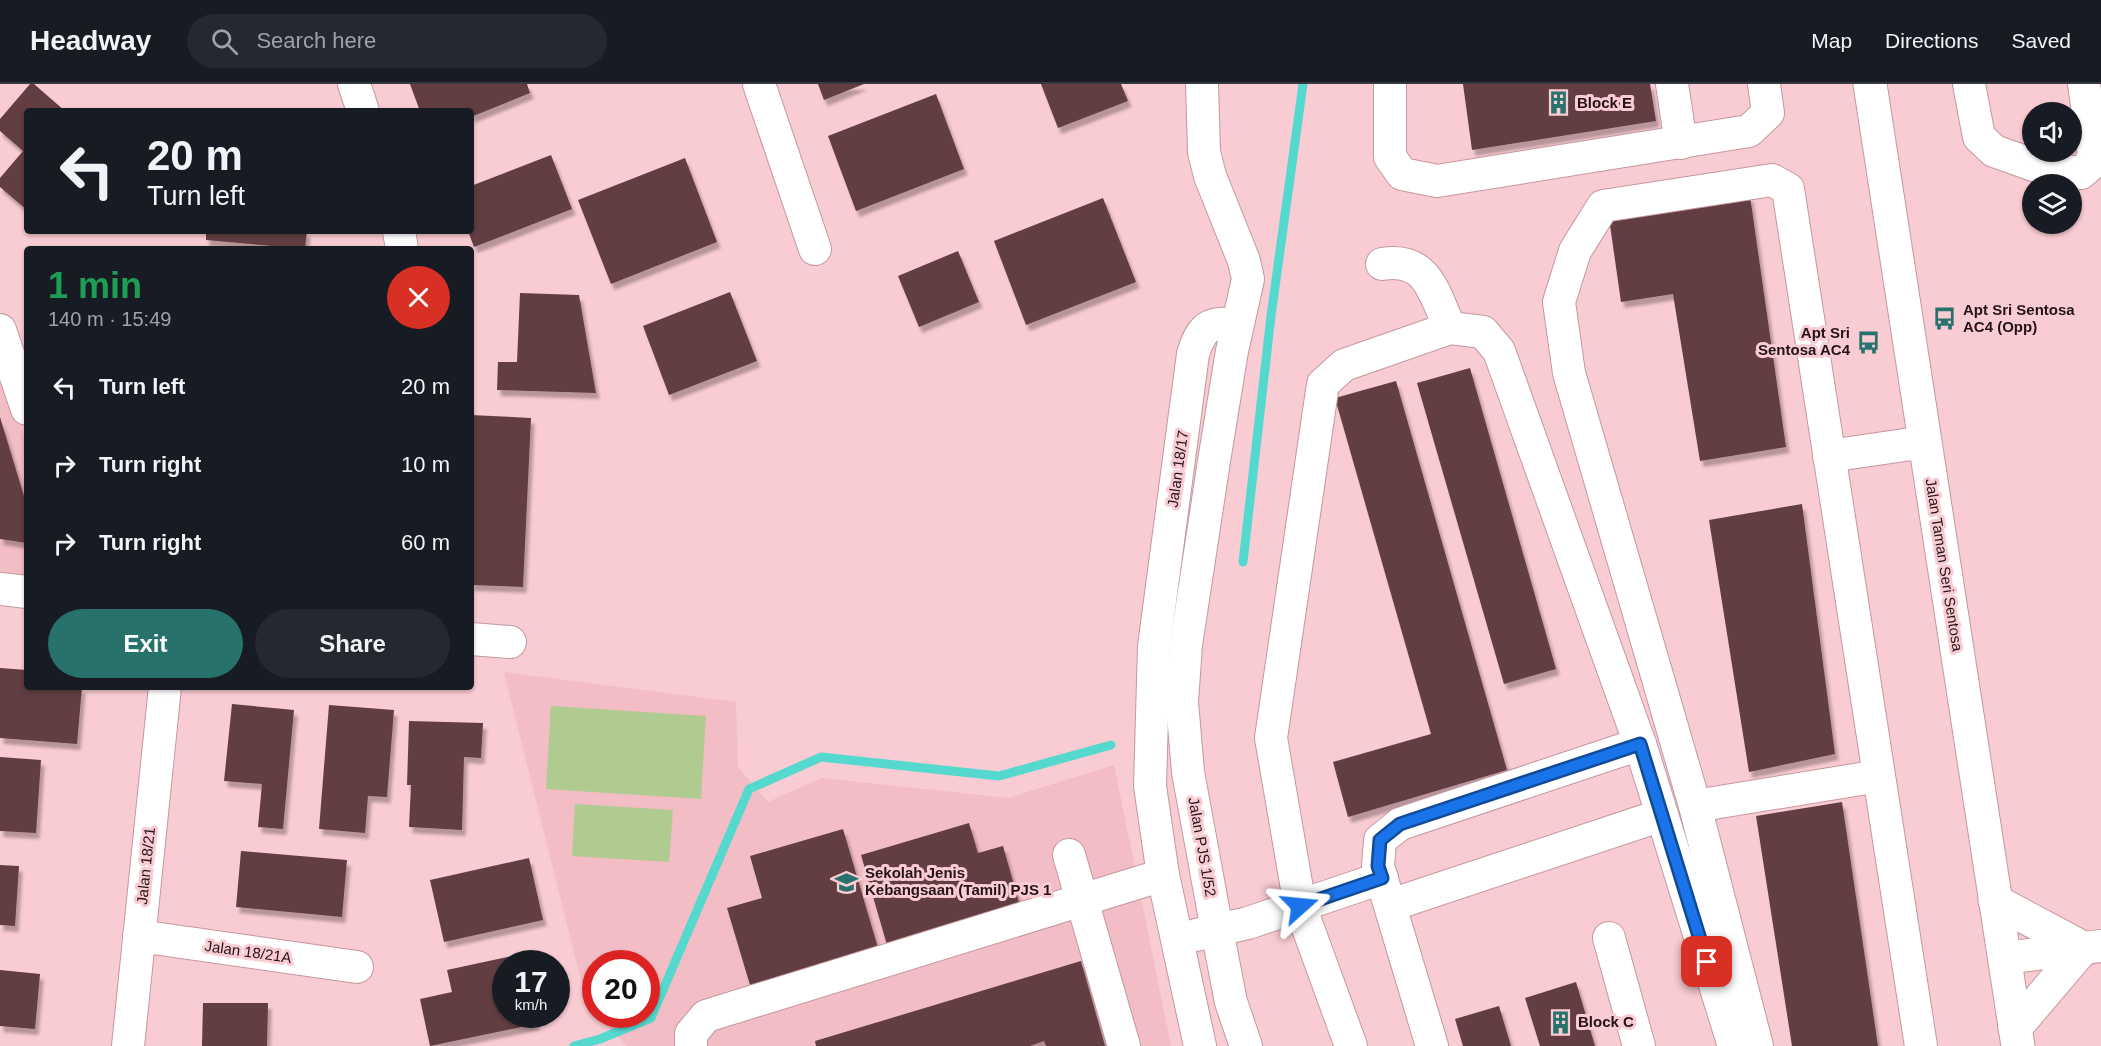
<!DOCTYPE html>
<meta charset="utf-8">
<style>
body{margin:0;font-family:Helvetica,sans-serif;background:#242831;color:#f1f3f6;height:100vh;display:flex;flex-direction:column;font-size:22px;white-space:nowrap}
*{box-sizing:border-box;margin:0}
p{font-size:20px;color:#9ea1a6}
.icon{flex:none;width:33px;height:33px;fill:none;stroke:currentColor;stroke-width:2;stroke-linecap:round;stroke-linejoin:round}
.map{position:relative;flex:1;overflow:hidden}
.side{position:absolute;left:24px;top:162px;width:450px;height:444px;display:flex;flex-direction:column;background:#171b24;border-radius:6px;box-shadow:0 2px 4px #0004}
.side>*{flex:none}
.guide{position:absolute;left:24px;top:24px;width:450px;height:126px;border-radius:6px;box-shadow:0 2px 4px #0004;background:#171b24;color:#f1f3f6;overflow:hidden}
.buttons{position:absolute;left:2022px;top:18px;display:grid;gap:12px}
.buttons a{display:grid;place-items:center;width:60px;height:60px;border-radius:50%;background:#171b24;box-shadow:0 2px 4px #0004;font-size:30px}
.speed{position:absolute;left:492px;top:866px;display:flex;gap:12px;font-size:30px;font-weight:700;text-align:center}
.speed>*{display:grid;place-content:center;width:78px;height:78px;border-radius:50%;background:#171b24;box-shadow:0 2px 4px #0004;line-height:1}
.speed small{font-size:15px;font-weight:400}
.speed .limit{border:9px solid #d22;background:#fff;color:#111}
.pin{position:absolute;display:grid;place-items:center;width:51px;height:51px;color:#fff;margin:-26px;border-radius:12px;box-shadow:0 3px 9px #0006}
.me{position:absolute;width:66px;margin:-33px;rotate:72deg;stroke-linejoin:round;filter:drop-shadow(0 0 4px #0008)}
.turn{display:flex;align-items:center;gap:21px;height:126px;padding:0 24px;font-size:27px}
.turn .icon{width:78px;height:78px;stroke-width:2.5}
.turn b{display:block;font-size:42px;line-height:51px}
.round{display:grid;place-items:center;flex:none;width:63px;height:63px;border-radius:32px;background:#242831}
.head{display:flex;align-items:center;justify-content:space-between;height:102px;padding:0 24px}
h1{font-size:36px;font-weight:700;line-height:45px;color:#1e9e55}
.action{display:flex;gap:12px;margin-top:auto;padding:12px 24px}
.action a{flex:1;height:69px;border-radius:36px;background:#28726c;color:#fff;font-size:24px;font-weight:700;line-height:69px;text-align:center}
.action a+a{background:#242831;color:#f1f3f6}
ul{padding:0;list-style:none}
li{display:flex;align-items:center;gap:18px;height:78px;padding:0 24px}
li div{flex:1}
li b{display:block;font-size:22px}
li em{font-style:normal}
header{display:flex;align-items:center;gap:36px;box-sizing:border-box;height:84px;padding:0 30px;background:#171b24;border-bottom:2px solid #363941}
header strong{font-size:28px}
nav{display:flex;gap:33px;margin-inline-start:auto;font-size:21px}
.search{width:420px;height:54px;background:#242831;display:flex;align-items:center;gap:15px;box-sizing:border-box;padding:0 21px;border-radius:33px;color:#9ea1a6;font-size:22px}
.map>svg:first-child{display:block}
.built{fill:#f2bdc4}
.green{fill:#afcb8f}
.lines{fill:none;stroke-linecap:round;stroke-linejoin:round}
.stream{stroke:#55d9cf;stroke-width:9}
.building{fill:#623d43;filter:url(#shadow)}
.minor-casing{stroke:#c4989f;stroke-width:34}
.major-casing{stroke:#c4989f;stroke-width:35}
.minor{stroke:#fff;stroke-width:32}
.major{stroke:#fff;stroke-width:33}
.route-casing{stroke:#114b97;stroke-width:15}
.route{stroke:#1a73e8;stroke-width:10}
.labels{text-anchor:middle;stroke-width:6;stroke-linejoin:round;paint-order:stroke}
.poi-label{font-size:15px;font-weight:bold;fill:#241417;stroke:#f9cbd2;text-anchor:start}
.street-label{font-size:15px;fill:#241417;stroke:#f9cbd2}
</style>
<header>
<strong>Headway</strong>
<div class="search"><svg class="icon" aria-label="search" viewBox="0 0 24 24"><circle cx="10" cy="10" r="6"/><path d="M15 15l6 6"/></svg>Search here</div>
<nav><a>Map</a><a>Directions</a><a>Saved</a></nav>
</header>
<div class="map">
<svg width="2101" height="962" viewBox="0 0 2101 962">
<defs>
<filter id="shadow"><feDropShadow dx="3.5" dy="6" stdDeviation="1.5" flood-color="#0004"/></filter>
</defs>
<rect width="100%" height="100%" fill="#f9cbd2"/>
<!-- built -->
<g class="built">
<path d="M0,283L27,361V497L0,494Z"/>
<path d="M504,588L736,618L738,683L768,718L822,694L1008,714L1114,681L1171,962H627L597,930H646V879H596L595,929L587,920Z"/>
</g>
<!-- green -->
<g class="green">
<path d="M551,622L706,632L701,715L546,705Z"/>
<path d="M575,720L673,726L669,778L572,772Z"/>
</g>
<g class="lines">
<!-- stream -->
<g class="stream">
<path d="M1243,478L1271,232L1303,0"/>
<path d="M574,962L600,955L651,934L749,705L821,673L999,692L1111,661"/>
</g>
</g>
<!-- building -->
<g class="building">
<path d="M30,0H34L65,27H27V126L0,103V94L23,67L0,47V35Z"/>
<path d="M410,0H527L530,9L471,33V27H420Z"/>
<path d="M818,0H864L824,16Z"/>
<path d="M1041,0H1121L1128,17L1058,44Z"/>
<path d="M1463,0H1650L1656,37L1472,66Z"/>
<path d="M936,10L964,85L856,127L828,52Z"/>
<path d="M551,71L572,125L474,163L468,147H471V102Z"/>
<path d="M685,74L717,158L611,200L578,116Z"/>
<path d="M1750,112L1786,363L1700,377L1673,210L1621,218L1609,134Z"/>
<path d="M1103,114L1136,198L1026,241L994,157Z"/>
<path d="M206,147H307L305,165L206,156Z"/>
<path d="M958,167L979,218L919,243L898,192Z"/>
<path d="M730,208L757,277L669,311L643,242Z"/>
<path d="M520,209L579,211L596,309L497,306L498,278H517Z"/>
<path d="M1470,284L1556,585L1504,600L1417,299Z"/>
<path d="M1396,297L1507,686L1348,733L1333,678L1431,650L1335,314Z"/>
<path d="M471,331L531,334L523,503L471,501Z"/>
<path d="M0,333L27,422V459L0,455Z"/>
<path d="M1802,420L1835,670L1749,688L1709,436Z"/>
<path d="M0,584L27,586V603H82L77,660L0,654Z"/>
<path d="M232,620L294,626L283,745L258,743L262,700L224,697Z"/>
<path d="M329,621L394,626L387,713L368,712L365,749L319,745Z"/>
<path d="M409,637L483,639L481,674L464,673L462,746L409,743L411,701H407Z"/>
<path d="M0,673L41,676L36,749L0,747Z"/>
<path d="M1842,718L1878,962H1792L1756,732Z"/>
<path d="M969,739L978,769L1003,762L1020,822L887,861L861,771Z"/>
<path d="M843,745L878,864L750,901L727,824L762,814L750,772Z"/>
<path d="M241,767L347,776L342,833L236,823Z"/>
<path d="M529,774L543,836L444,858L430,796Z"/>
<path d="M0,781L19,782L15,842L0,841Z"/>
<path d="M521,870L523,879H506V930H534L536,940L430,962L420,915L452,908L447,886Z"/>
<path d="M1081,877L1105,962H1046L1044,957L1030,962H816L815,957Z"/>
<path d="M0,886L40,890L35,945L0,942Z"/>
<path d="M1576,898L1595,962H1540L1525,914Z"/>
<path d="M203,919H268L267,962H202Z"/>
<path d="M1499,922L1511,962H1463L1455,935Z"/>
</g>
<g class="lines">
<defs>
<g id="minor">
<path d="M354,0L363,27"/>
<path d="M759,0L815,165"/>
<path d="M1202,0L1204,68L1210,92L1244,177L1248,195L1232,267L1214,377L1186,561L1182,618L1188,688L1217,846L1231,918L1246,962"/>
<path d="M1390,0V73L1402,90L1437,97L1749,47L1768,29L1764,0"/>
<path d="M1672,0L1681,59"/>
<path d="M1969,0L1979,53L1994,67L2045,85L2081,89L2089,82L2094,71L2084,0"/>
<path d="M399,147L402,165"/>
<path d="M1382,180C1428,172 1434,210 1450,244"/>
<path d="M0,246L27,325"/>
<path d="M1829,372L1925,358"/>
<path d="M0,505L27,508"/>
<path d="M471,555L510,558"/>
<path d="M1695,722L1879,692"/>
<path d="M1069,771L1124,962"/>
<path d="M1391,821L1662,731"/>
<path d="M1196,851L1248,839L1382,794"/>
<path d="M139,852L357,883"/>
<path d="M1609,854L1639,962"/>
<path d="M2004,874L2101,862"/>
<path d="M128,962L165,603"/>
<path d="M691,962V950L706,932L1163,791"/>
<path d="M1200,962L1163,791L1150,702L1154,562L1193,270C1201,244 1209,236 1237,241"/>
<path d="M1351,962L1300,822L1271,654L1323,300L1344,281L1450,244L1483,248L1499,267L1640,660L1734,962"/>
<path d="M1432,962L1378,782L1380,756L1400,740L1640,660"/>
<path d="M1757,962L1695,722L1569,289L1559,218L1575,167L1603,122L1772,96L1788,105L1921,962"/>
</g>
<g id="major">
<path d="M1870,0L2018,962"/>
<path d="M1995,817L2083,864L2015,944"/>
</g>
</defs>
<!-- minor casing -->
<use href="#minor" class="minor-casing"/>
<!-- major casing -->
<use href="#major" class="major-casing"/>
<!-- minor -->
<use href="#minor" class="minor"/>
<!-- major -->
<use href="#major" class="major"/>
</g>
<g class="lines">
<defs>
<path id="route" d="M1300,822L1382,794L1378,782L1380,756L1400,740L1640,660L1707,878"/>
</defs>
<!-- route casing -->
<use href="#route" class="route-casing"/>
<!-- route -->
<use href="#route" class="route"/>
</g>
<!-- icons -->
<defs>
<symbol id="building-bare" viewBox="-9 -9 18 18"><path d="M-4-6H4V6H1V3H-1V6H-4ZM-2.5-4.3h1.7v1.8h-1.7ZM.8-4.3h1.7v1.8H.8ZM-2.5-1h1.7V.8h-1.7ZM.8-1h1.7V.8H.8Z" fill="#28726c" stroke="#f9cbd2" stroke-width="2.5" paint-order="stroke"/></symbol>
<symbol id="bus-bare" viewBox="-9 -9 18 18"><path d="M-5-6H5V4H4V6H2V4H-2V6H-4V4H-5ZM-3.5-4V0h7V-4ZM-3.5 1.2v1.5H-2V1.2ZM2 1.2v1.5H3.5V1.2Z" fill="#28726c" stroke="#f9cbd2" stroke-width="2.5" paint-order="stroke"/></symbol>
<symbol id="school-bare" viewBox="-9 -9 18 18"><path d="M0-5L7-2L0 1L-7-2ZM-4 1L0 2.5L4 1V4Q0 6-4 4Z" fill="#28726c" stroke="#f9cbd2" stroke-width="2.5" paint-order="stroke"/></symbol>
</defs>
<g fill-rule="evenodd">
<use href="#building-bare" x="1542" y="2" width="33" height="33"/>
<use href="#bus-bare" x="1928" y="218" width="33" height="33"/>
<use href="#bus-bare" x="1852" y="242" width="33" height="33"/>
<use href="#school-bare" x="830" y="782" width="33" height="33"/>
<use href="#building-bare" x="1544" y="922" width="33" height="33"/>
</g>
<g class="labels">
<!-- poi labels -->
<g class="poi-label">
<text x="1577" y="24">Block E</text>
<text x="1963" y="231">Apt Sri Sentosa<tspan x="1963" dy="17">AC4 (Opp)</tspan></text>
<text x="1850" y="254" text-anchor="end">Apt Sri<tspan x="1850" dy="17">Sentosa AC4</tspan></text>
<text x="865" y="794">Sekolah Jenis<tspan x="865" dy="17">Kebangsaan (Tamil) PJS 1</tspan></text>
<text x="1578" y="943">Block C</text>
</g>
<!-- street labels -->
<g class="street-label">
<text transform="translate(1178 385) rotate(-82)" y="5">Jalan 18/17</text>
<text transform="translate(1944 481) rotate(81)" y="5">Jalan Taman Seri Sentosa</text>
<text transform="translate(1202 763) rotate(80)" y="5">Jalan PJS 1/52</text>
<text transform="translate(146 782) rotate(-84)" y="5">Jalan 18/21</text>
<text transform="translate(248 868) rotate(8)" y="5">Jalan 18/21A</text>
</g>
</g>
</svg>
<div class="buttons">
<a><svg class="icon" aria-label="sound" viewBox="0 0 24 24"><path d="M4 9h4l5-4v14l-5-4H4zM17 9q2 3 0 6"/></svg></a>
<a><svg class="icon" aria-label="layers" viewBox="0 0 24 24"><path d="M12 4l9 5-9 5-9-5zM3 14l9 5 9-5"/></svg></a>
</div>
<div class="speed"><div>17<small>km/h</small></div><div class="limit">20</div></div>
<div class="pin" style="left:1707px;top:878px;background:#d93025"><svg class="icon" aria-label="arrive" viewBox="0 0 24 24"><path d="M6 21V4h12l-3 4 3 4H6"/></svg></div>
<svg class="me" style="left:1300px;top:822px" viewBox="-20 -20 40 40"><path d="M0-17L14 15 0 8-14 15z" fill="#1a73e8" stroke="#fff" stroke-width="4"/></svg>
<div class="guide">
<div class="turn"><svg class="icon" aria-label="left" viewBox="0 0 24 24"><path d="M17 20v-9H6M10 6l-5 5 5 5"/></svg><div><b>20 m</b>Turn left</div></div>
</div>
<section class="side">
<div class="head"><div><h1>1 min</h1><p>140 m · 15:49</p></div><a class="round" style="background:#d93025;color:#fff"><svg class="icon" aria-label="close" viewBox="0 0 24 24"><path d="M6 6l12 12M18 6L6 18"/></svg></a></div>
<ul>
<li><svg class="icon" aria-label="left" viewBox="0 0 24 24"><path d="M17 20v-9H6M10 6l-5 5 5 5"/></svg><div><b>Turn left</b></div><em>20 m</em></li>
<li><svg class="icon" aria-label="right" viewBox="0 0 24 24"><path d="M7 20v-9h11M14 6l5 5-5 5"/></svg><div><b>Turn right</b></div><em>10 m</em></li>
<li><svg class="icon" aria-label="right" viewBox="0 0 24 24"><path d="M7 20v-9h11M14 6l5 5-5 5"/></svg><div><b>Turn right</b></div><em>60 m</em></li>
</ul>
<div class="action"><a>Exit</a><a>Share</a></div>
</section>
</div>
